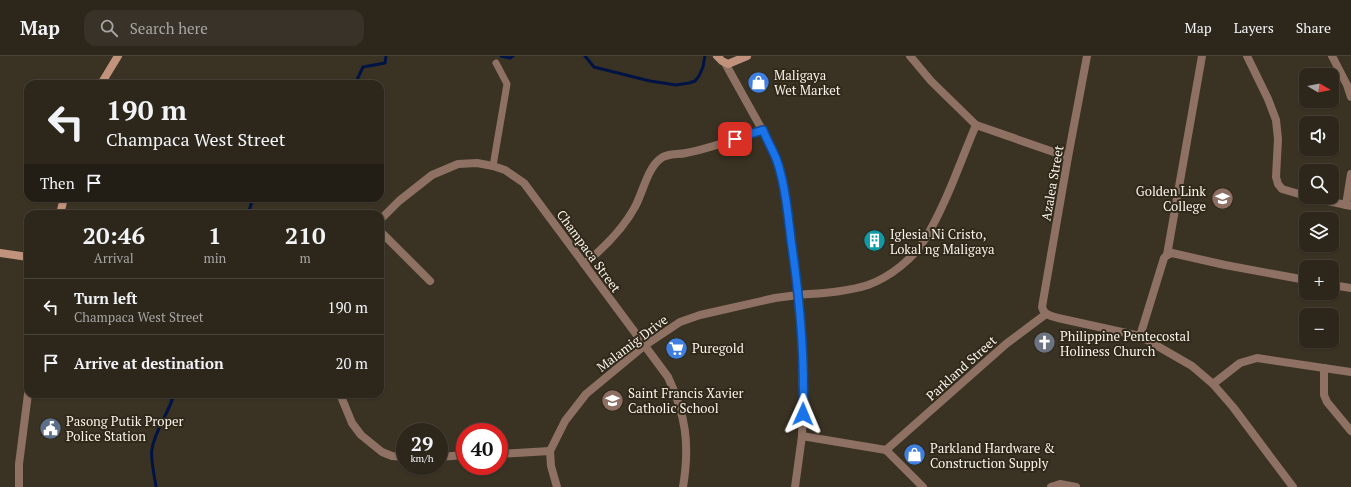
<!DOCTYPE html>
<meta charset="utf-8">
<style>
body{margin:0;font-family:"PT Serif",serif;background:#383228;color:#f1f3f6;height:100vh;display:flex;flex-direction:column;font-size:15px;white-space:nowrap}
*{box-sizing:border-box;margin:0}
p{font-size:13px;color:#a6a5a3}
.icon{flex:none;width:22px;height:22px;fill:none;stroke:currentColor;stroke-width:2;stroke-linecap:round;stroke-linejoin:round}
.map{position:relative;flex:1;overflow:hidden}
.side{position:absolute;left:24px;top:154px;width:360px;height:188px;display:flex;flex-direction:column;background:#2c261b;border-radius:12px;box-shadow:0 1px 3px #0004,0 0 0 1px #48433a}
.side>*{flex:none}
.hud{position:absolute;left:24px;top:24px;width:360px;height:122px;border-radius:12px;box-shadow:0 1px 3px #0004,0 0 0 1px #48433a;background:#2c261b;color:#f1f3f6;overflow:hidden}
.needle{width:26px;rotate:100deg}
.fabs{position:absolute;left:1299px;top:12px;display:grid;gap:8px}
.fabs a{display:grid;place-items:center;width:40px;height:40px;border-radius:8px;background:#2c261b;box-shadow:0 1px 3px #0004,0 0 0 1px #48433a;font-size:20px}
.speed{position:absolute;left:396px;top:367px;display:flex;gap:8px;font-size:20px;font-weight:700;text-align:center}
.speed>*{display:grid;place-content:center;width:52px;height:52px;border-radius:50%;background:#2c261b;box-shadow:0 1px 3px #0004,0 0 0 1px #48433a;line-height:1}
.speed small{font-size:10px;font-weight:400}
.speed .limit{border:6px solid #d22;background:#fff;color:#111}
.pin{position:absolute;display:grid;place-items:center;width:34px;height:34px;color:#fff;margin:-17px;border-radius:8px;box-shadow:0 2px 6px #0006}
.me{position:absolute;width:44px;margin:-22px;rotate:1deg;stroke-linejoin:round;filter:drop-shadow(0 0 3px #0008)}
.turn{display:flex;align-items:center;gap:14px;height:84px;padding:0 16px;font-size:18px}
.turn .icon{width:52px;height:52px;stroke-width:2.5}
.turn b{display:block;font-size:28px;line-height:34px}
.then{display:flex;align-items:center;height:38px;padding:0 16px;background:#0003;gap:8px;font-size:15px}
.eta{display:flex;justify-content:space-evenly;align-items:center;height:68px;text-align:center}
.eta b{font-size:24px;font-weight:700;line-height:28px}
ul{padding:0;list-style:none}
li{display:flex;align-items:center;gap:12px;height:56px;padding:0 16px;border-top:1px solid #48433a}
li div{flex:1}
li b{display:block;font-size:15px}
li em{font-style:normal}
header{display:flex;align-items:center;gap:24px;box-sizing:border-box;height:56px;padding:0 20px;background:#2c261b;border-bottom:1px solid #48433a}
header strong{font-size:19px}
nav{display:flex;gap:22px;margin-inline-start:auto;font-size:14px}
.search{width:280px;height:36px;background:#383228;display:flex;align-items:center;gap:10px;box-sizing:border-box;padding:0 14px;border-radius:12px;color:#a6a5a3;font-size:15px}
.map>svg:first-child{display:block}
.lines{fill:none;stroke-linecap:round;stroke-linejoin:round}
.stream{stroke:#011344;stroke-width:3}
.pedestrian{stroke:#8e7163;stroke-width:7}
.minor{stroke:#8e7163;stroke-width:8}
.tertiary{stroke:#8e7163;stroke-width:8}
.secondary{stroke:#c1927c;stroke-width:8}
.route-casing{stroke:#114b97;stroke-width:10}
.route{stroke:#1a73e8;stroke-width:7}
.labels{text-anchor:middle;stroke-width:4;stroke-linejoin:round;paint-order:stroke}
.poi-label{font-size:13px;fill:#f7f3e9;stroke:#30291a;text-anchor:start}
.street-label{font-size:13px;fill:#f7f3e9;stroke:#30291a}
</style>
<header>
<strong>Map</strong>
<div class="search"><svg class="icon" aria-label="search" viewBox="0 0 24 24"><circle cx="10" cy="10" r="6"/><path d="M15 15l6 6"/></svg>Search here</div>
<nav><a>Map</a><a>Layers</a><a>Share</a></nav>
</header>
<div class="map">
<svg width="1351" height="431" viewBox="0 0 1351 431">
<rect width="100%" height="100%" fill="#3a3324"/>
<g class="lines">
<!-- stream -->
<g class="stream">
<path d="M501,0L510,2L513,0"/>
<path d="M585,0L594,11L650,25L676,29L689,27L695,25L699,20L703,11L705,0"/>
<path d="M355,28L363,11L385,7L386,0"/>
<path d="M248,158L253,142"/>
<path d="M156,431C155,422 150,402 152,393C155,374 169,357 174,338"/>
</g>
<!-- pedestrian -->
<path class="pedestrian" d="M493,110L507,28L496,7"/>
<!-- minor -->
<g class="minor">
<path d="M1247,0L1268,43L1276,64L1278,83L1276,121L1278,128L1282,133L1306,140"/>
<path d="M1332,0L1347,29L1351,41"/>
<path d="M1068,101L1087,0"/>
<path d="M1310,141L1351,150"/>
<path d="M1346,149L1351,118"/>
<path d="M380,164L399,145L432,119L458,108L477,107L493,110L505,114L524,127L668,321C686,359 690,389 683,431"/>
<path d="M380,175L430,225"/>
<path d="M1167,199L1202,0"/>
<path d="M584,208C604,192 624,172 636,149C643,135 648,112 660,103C667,97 677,99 686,97C712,92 738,82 763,74"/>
<path d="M1324,312V339L1327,346L1351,375"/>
<path d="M1213,328L1240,307L1257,302L1351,316"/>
<path d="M340,338L352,367L361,379L382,396L392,400L405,401"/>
<path d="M802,380L886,394"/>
<path d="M886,394L1006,288L1046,258"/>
<path d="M886,394L923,431"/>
<path d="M499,398L550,395"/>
<path d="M439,401L465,399"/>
<path d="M557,431L551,410L550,395L565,365L586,338L644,290L680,266L700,259L775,242L798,239"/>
<path d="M1051,431L1060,428L1076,431"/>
</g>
<!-- tertiary -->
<g class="tertiary">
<path d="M910,0L931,25L976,69L1068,101L1042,251C1044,259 1051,260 1058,262L1140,280L1192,310L1213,328L1233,351L1293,431"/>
<path d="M725,7L770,88L780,115L786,146L795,209L802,284L803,347L802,380L795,431"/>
<path d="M1332,229L1351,232"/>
<path d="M798,239C821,237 846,236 868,229C890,221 913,203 925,183C946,149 960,106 976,69"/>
<path d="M1140,280L1164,202L1167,199L1172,197L1225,209L1306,224"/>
<path d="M19,431V408L28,338"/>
</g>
<!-- secondary -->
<g class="secondary">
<path d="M717,0L722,5L728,8L747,0"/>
<path d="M101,28L118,0"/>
<path d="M60,158L64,142"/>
<path d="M0,197L28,201"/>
</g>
</g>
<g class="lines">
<defs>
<path id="route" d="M735,83L763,74C767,84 772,93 776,102C786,130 788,162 792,191C800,246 805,302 803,358"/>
</defs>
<!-- route casing -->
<use href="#route" class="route-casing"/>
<!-- route -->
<use href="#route" class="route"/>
</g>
<!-- icons -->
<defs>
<symbol id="shop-disc" viewBox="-11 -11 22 22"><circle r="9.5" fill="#3f7fe0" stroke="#30291a"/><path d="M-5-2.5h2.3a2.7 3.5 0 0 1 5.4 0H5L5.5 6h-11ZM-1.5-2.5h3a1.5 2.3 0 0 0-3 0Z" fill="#fff"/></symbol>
<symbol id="university-disc" viewBox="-11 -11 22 22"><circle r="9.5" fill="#8d6e63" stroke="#30291a"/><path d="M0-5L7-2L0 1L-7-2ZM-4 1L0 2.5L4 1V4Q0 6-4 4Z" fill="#fff"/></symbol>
<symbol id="building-disc" viewBox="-11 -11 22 22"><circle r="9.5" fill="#0f9aa8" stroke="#30291a"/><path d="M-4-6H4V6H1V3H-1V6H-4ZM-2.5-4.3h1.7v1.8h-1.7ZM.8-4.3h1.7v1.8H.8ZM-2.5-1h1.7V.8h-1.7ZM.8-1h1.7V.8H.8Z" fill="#fff"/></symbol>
<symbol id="church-disc" viewBox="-11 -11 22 22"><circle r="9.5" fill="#6b7280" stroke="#30291a"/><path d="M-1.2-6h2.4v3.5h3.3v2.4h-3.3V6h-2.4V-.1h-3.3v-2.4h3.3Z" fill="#fff"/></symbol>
<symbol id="supermarket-disc" viewBox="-11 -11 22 22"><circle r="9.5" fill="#3f7fe0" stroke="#30291a"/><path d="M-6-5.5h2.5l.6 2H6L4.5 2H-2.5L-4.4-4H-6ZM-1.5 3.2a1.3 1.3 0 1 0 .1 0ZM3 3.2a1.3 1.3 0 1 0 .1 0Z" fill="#fff"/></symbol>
<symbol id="school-disc" viewBox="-11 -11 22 22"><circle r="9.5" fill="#8d6e63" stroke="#30291a"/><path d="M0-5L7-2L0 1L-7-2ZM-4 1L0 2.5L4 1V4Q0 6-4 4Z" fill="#fff"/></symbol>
<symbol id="civic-disc" viewBox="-11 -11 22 22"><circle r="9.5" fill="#5c6f8a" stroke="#30291a"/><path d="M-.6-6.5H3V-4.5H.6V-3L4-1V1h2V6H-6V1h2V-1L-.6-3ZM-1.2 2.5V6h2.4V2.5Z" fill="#fff"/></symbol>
</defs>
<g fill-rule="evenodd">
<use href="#shop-disc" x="746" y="14" width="25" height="25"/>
<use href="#university-disc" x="1210" y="130" width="25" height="25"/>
<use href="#building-disc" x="862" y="172" width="25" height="25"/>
<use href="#church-disc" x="1032" y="274" width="25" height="25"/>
<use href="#supermarket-disc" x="664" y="280" width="25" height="25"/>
<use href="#school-disc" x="600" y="332" width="25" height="25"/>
<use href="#civic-disc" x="38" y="360" width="25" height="25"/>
<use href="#shop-disc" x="902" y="386" width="25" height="25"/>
</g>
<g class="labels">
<!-- poi labels -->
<g class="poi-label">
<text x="774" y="24">Maligaya<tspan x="774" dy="15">Wet Market</tspan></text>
<text x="1206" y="140" text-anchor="end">Golden Link<tspan x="1206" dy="15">College</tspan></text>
<text x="890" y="183">Iglesia Ni Cristo,<tspan x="890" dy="15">Lokal ng Maligaya</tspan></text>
<text x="1060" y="285">Philippine Pentecostal<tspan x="1060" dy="15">Holiness Church</tspan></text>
<text x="692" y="297">Puregold</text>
<text x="628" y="342">Saint Francis Xavier<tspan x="628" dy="15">Catholic School</tspan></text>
<text x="66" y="370">Pasong Putik Proper<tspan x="66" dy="15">Police Station</tspan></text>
<text x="930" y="397">Parkland Hardware &amp;<tspan x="930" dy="15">Construction Supply</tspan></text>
</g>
<!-- street labels -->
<g class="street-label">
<text transform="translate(1052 127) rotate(-80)" y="5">Azalea Street</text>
<text transform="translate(589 195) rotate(54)" y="5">Champaca Street</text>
<text transform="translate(632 287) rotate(-37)" y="5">Malamig Drive</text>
<text transform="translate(961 312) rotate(-42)" y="5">Parkland Street</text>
</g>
</g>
</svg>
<div class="fabs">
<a><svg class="needle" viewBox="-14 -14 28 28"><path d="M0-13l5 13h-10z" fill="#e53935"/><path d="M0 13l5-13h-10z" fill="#a6a5a3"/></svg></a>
<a><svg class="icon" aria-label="sound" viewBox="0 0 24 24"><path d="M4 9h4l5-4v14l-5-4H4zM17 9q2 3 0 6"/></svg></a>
<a><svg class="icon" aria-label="search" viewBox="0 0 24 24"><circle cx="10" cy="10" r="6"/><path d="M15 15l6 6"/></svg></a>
<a><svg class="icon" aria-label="layers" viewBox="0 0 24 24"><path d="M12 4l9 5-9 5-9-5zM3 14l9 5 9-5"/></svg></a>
<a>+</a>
<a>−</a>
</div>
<div class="speed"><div>29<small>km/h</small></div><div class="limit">40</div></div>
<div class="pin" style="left:735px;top:83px;background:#d93025"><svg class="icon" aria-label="arrive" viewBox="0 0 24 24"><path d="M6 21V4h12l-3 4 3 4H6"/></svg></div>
<svg class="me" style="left:803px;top:358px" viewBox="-20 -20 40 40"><path d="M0-17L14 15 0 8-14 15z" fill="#1a73e8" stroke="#fff" stroke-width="4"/></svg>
<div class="hud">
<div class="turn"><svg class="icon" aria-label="left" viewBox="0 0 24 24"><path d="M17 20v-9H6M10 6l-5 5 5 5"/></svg><div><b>190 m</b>Champaca West Street</div></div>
<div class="then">Then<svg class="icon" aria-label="arrive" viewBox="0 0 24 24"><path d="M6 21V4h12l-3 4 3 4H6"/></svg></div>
</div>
<section class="side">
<div class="eta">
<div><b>20:46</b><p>Arrival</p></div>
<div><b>1</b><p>min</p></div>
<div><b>210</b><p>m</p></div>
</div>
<ul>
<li><svg class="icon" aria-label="left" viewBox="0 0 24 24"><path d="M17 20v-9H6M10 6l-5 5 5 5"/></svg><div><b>Turn left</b><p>Champaca West Street</p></div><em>190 m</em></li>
<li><svg class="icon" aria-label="arrive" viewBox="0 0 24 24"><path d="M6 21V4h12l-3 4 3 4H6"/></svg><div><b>Arrive at destination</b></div><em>20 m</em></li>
</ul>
</section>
</div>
